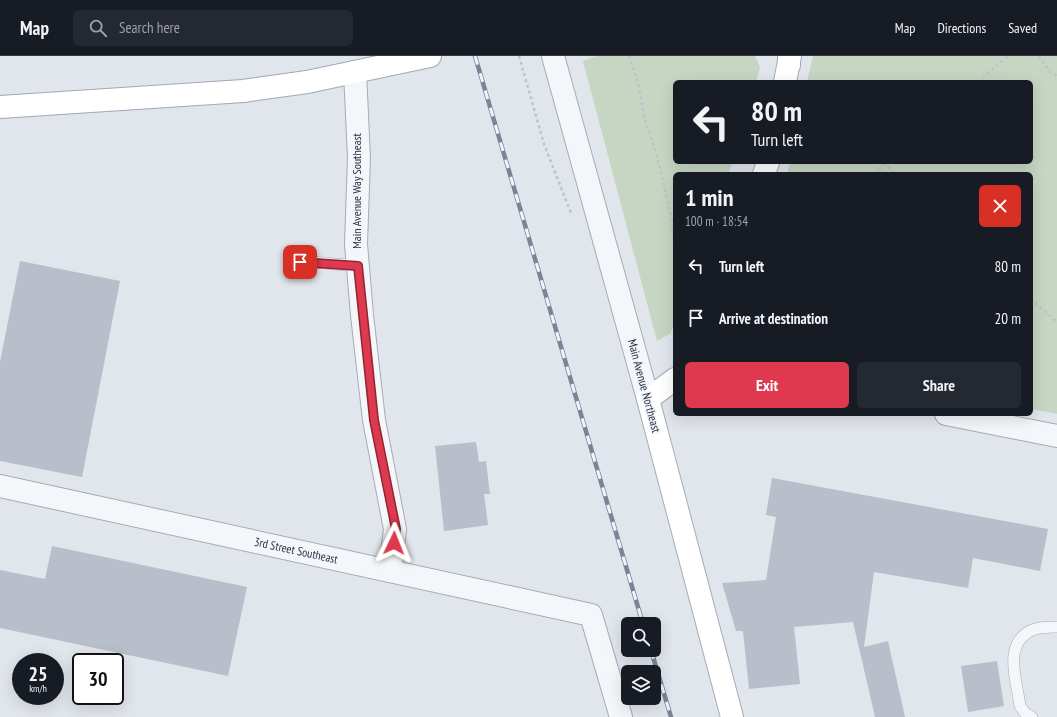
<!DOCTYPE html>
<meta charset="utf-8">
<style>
body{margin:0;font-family:"PT Sans Narrow",sans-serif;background:#242831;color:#f1f3f6;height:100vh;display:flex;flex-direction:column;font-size:15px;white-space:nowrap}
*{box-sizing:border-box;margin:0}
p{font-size:13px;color:#9ea1a6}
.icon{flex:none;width:22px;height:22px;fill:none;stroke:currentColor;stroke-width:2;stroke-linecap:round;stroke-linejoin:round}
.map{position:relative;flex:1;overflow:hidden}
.panel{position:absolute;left:673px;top:116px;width:360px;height:244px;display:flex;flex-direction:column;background:#171b24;border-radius:6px;box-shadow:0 4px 16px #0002}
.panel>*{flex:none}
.banner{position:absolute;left:673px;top:24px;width:360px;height:84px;border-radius:6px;box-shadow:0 4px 16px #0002;background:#171b24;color:#f1f3f6;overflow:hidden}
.controls{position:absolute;left:621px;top:561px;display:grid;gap:8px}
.controls a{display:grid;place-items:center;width:40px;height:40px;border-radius:6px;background:#171b24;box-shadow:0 4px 16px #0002;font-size:20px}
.speed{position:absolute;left:12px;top:597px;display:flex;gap:8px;font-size:20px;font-weight:700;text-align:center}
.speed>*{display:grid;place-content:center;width:52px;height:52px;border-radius:50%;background:#171b24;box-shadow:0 4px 16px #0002;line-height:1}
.speed small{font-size:10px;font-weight:400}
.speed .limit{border:2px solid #111;border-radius:6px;background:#fff;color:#111}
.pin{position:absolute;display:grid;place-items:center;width:34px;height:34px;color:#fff;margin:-17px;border-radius:8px;box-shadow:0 2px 6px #0006}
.me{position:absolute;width:44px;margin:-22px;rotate:2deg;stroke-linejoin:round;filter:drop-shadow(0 0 3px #0008)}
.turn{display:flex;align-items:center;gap:14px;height:84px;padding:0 12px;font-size:18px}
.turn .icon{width:52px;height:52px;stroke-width:2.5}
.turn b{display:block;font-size:28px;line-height:34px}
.round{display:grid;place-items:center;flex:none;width:42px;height:42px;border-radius:6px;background:#242831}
.overview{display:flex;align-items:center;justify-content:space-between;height:68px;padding:0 12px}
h1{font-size:24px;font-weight:700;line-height:30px}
.action{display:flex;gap:8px;margin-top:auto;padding:8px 12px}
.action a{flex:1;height:46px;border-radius:6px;background:#de394e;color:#fff;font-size:16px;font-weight:700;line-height:46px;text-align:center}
.action a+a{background:#242831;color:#f1f3f6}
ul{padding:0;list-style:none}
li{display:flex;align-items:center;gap:12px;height:52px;padding:0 12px}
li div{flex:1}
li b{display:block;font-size:15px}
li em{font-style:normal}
header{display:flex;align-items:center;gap:24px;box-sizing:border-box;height:56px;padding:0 20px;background:#171b24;border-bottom:1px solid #363941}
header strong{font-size:19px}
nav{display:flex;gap:22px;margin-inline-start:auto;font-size:14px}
.search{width:280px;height:36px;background:#242831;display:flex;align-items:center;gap:10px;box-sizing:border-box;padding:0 14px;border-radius:6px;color:#9ea1a6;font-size:15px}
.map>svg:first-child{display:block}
.green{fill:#c6d6c2}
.building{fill:#b8beca}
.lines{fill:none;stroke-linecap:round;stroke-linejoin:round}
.lane-casing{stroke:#a5acb7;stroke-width:12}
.street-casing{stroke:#a5acb7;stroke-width:24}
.secondary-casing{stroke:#a5acb7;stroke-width:24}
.primary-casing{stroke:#9fa9b9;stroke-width:24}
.path{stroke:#bfc3ca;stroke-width:2.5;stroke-dasharray:3 3;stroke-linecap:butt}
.lane{stroke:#f5f6f9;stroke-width:11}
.street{stroke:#f5f6f9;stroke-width:22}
.secondary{stroke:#fff;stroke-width:22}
.primary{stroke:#fff;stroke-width:22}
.rail-casing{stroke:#798497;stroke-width:4.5}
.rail{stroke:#f1f4f8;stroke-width:3;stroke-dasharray:9;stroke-linecap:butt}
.route-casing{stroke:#902533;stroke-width:10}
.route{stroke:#de394e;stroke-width:7}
.labels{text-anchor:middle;stroke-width:3;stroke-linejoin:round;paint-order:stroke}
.street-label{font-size:12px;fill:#273246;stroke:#f1f4f8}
</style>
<header>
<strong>Map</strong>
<div class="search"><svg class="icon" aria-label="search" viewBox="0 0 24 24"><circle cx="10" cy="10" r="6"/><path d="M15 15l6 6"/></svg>Search here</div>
<nav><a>Map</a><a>Directions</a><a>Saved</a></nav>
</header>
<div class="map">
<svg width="1057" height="661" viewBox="0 0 1057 661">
<rect width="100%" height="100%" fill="#e1e5ec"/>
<!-- green -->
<g class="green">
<path d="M597,0H755L760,11L756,26H675V106H733L728,118H675V266L670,278L657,285L583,5Z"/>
<path d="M813,0H1057V358L1031,353V118H787L790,106H1031V26H807Z"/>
</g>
<!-- building -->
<g class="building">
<path d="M20,205L120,225L82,421L0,405V306Z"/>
<path d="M476,386L479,406L486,405L490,438H484L488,469L444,475L435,390Z"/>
<path d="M772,422L1048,473L1040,515L973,502L968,532L874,516L864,591L888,585L905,661H875L853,566L794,571L800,628L749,633L743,575H736L722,527L766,524L776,461L766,459Z"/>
<path d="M52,490L247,531L228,620L0,572V514L45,523Z"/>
<path d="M997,605L1004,650L968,656L961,610Z"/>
</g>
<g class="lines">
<defs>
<g id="lane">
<path d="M301,205L358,210"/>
<path d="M1032,661L1025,657L1020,650C1017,625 1002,588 1032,574C1039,571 1049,571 1057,571"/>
</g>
<g id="street">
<path d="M553,0L648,343"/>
<path d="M355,16L359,102L356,188L362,259L374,364L395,473L390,515"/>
<path d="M946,358L1057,380"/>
<path id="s1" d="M0,430L591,559L621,661"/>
</g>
<g id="secondary">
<path d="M785,26L790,0"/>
<path d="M764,118L768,106"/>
<path d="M675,323L648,343L732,661"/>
</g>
<g id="primary">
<path d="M789,9V0"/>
<path d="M0,51L243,35L307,26L430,0"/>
</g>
</defs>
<!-- lane casing -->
<use href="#lane" class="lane-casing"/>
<!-- street casing -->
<use href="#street" class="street-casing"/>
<!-- secondary casing -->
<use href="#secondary" class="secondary-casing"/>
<!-- primary casing -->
<use href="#primary" class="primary-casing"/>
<!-- path -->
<g class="path">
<path d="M519,0L544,88L571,157"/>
<path d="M629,0L638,26L645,65L657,99L672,164L675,203"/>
<path d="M1039,0L1050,16L1057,20"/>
<path d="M978,26L1008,0"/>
<path d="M884,106L894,118"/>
<path d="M875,118L886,106"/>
<path d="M1031,243L1057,266"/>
</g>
<!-- lane -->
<use href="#lane" class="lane"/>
<!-- street -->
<use href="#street" class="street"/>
<!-- secondary -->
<use href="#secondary" class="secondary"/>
<!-- primary -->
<use href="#primary" class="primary"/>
<defs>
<g id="rail">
<path d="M475,0L643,568"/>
<path d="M651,594L671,661"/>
</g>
</defs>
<!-- rail casing -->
<use href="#rail" class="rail-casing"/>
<!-- rail -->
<use href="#rail" class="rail"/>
</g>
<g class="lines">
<defs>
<path id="route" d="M300,206L358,210L374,364L396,473L394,487"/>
</defs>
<!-- route casing -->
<use href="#route" class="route-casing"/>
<!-- route -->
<use href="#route" class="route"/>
</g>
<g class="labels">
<!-- street labels -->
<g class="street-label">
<text transform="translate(357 135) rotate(-90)" y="4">Main Avenue Way Southeast</text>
<text transform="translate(644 330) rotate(75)" y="4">Main Avenue Northeast</text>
<text dy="4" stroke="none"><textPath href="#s1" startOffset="303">3rd Street Southeast</textPath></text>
</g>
</g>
</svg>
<div class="controls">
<a><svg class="icon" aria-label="search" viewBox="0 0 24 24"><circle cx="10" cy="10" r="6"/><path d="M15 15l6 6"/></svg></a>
<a><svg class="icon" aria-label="layers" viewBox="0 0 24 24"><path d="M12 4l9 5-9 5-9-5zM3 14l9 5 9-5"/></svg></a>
</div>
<div class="speed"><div>25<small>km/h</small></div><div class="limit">30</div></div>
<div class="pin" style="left:300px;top:206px;background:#d93025"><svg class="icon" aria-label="arrive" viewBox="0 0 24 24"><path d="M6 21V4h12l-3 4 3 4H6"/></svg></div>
<svg class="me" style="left:394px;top:487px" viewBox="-20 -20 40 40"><path d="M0-17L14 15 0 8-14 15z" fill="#de394e" stroke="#fff" stroke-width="4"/></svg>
<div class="banner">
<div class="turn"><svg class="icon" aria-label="left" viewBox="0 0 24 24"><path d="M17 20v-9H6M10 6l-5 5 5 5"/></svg><div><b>80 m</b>Turn left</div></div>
</div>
<section class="panel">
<div class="overview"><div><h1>1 min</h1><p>100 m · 18:54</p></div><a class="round" style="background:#d93025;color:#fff"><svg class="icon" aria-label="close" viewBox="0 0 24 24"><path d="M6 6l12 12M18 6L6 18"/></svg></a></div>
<ul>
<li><svg class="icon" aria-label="left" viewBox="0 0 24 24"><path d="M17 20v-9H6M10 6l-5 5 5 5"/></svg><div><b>Turn left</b></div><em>80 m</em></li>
<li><svg class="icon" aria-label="arrive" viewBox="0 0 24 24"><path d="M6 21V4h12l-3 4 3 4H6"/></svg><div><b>Arrive at destination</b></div><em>20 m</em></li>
</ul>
<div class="action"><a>Exit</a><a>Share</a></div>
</section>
</div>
